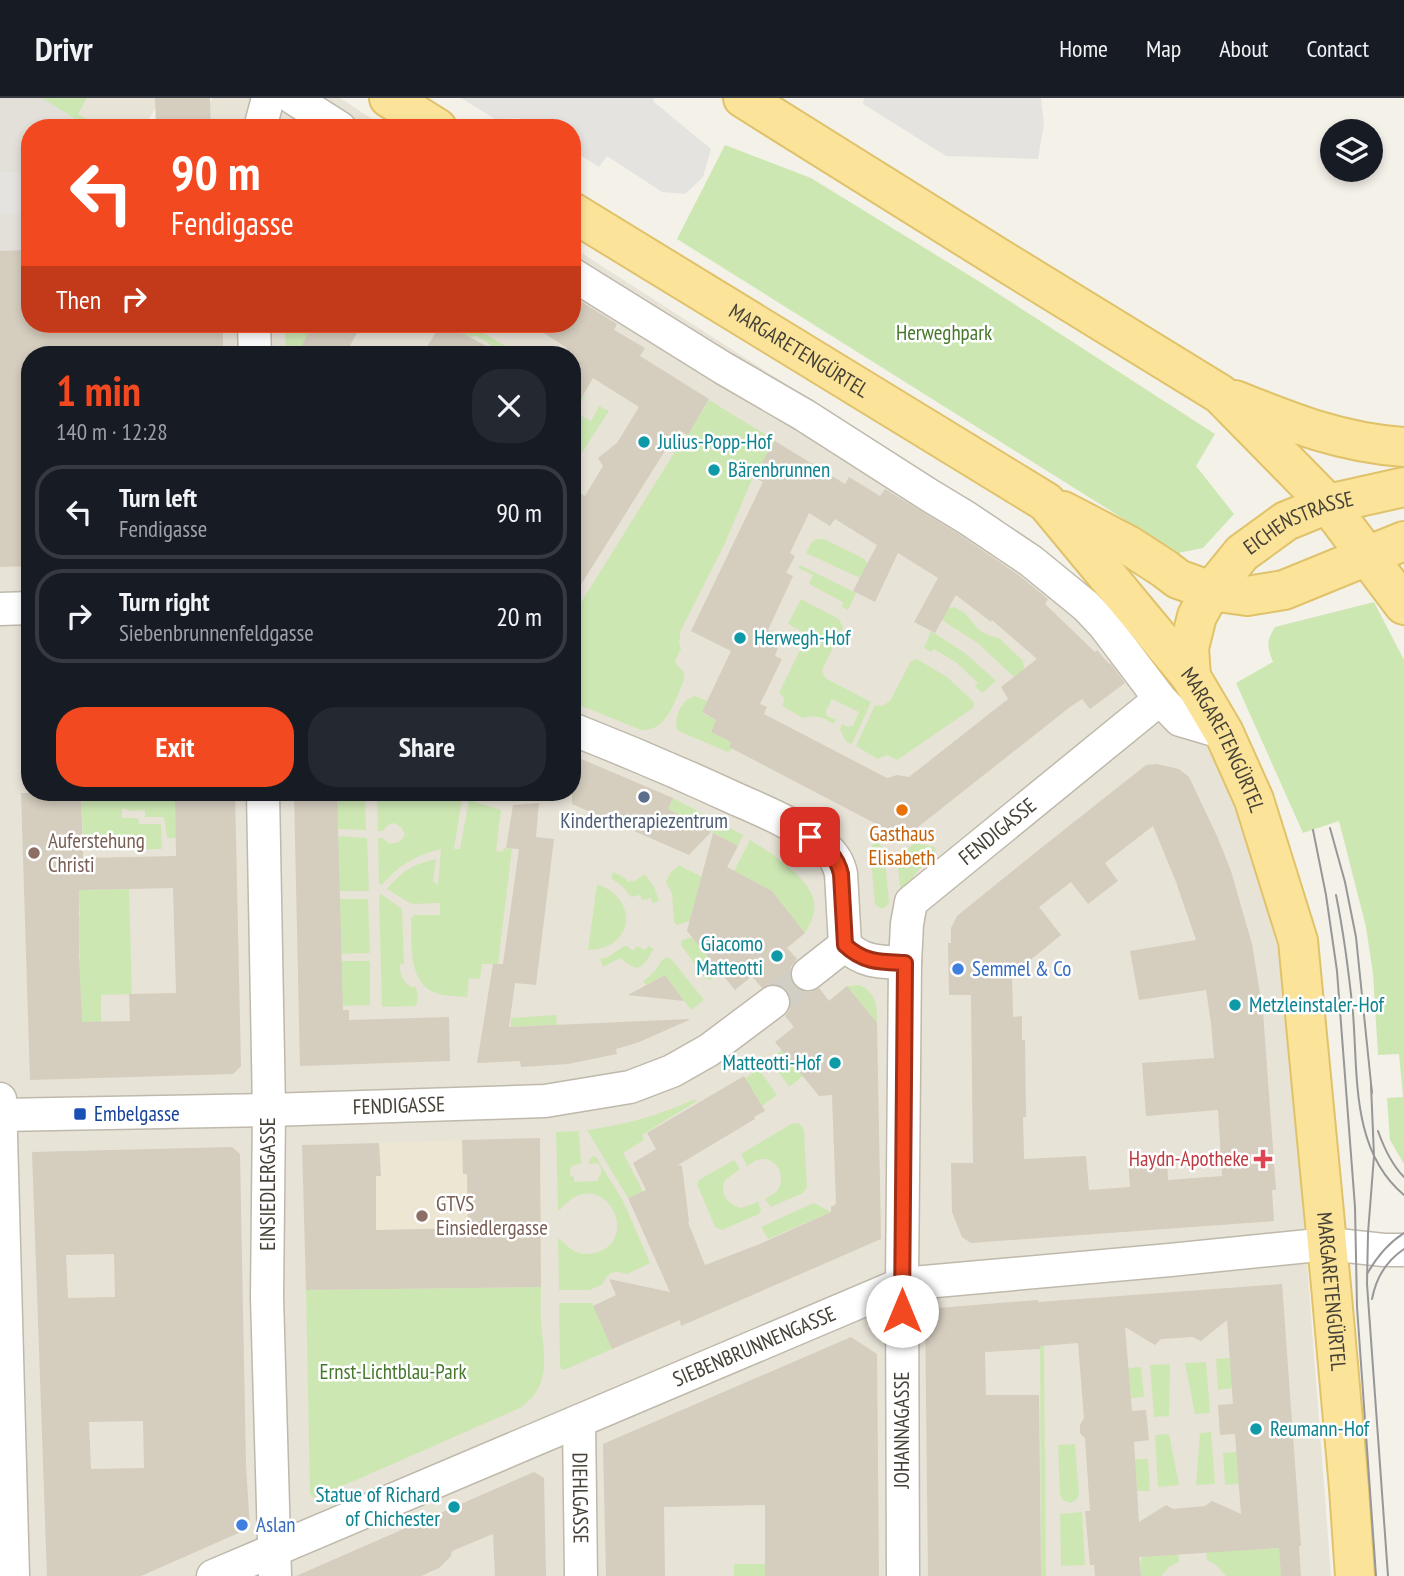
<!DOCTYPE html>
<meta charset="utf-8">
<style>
body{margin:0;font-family:"PT Sans Narrow",sans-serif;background:#242831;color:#f1f3f6;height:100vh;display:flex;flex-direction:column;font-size:26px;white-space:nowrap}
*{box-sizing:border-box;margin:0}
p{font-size:23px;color:#9ea1a6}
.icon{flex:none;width:38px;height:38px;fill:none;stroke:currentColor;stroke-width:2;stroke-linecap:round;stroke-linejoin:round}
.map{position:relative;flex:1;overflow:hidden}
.drawer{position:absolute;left:21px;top:248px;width:560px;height:455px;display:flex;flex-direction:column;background:#171b24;border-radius:28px;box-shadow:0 4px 10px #0003}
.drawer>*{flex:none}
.banner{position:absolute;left:21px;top:21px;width:560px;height:214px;border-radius:28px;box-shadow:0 4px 10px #0003;background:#f34920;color:#fff;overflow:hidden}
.fabs{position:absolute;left:1320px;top:21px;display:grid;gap:14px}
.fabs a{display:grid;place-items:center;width:63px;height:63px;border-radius:50%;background:#171b24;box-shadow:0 4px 10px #0003;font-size:35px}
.pin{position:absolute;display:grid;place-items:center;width:60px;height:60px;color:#fff;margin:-30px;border-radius:14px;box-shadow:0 4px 10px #0006}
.me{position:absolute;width:77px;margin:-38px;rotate:0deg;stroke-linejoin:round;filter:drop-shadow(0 0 5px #0008)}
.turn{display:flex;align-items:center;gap:24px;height:147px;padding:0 35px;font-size:32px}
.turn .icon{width:91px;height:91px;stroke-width:2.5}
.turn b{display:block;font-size:49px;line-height:60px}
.then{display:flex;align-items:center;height:66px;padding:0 35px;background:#0003;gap:14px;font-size:26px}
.round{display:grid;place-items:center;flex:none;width:74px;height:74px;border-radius:28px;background:#242831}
.headline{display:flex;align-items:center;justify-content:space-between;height:119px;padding:0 35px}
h1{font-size:42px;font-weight:800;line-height:52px;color:#f34920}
.button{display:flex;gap:14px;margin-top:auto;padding:14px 35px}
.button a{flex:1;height:80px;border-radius:28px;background:#f34920;color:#fff;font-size:28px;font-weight:800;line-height:80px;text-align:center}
.button a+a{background:#242831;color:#f1f3f6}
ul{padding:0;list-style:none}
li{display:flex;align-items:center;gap:21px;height:94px;margin:0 14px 10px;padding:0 21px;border:4px solid #363941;border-radius:28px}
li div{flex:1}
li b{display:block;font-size:26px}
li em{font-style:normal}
header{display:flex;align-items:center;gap:42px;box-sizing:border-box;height:98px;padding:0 35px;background:#171b24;border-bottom:2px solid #363941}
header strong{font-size:33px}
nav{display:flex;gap:38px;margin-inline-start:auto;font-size:24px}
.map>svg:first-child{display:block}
.residential{fill:#e8e3d7}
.industrial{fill:#e3e0da}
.education{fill:#ece6d3}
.green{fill:#cde7b3}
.parking{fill:#e5e3e0}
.building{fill:#d5cdbe;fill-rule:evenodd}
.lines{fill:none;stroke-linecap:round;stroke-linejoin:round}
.minor-tunnel{stroke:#d1cec5;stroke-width:32;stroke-dasharray:32 16;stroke-linecap:butt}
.minor-casing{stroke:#bfb9ab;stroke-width:35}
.major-casing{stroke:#e0c26a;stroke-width:42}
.minor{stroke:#fff;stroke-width:32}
.major{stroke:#fbe49a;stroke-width:38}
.tram{stroke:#979797;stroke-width:2}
.route-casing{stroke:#9e2f15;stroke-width:18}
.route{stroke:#f34920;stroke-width:12}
.culture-dot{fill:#0f9aa8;stroke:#fff;stroke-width:2.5}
.service-dot{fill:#5c6f8a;stroke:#fff;stroke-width:2.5}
.food-dot{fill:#e8710a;stroke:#fff;stroke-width:2.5}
.education-dot{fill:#8d6e63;stroke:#fff;stroke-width:2.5}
.shop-dot{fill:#3f7fe0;stroke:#fff;stroke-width:2.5}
.transit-dot{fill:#1a4fb4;stroke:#fff;stroke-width:2.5}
.health-dot{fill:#e0444e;stroke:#fff;stroke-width:2.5}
.labels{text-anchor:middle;stroke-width:5;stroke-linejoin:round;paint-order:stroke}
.park-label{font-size:21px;fill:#45782c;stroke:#fff}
.street-label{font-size:21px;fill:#474237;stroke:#fff}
.culture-label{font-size:21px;fill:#0d838f;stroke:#fff;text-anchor:start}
.service-label{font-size:21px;fill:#4e5e75;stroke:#fff}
.food-label{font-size:21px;fill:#c56008;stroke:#fff}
.education-label{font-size:21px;fill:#785e54;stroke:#fff;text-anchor:start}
.shop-label{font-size:21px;fill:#366cbe;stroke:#fff;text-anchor:start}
.transit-label{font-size:21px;fill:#164399;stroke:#fff;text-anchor:start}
.health-label{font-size:21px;fill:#be3a42;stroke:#fff;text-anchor:end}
</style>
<header>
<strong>Drivr</strong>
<nav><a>Home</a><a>Map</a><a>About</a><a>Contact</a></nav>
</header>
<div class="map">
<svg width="1404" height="1478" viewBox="0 0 1404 1478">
<rect width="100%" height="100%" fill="#f4f1e9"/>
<!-- residential -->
<g class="residential">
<path d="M53,0H162L143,30H101Z"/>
<path d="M213,0H340L386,30H211L210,4Z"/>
<path d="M572,149L1014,432L1160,567L1237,698L1285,878L1331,1478H0V468L30,467V695H572V257H223V226H572Z"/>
</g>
<!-- industrial -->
<path class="industrial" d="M0,0H53L101,30H30V226H223V257H30L0,468Z"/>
<!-- education -->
<path class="education" d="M540,1040L541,1189L306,1192L302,1047Z"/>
<!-- green -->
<g class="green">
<path d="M42,0H87L78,16L101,30H90Z"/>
<path d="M725,47L811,80L980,184L1215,336L1196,368L1234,416L1203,450L1178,455L677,141Z"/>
<path d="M285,226H293L309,234L297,257H286Z"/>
<path d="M445,226H467L506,248L508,254L506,257H486L491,247L477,238L470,239Z"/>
<path d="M572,292L584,299L576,315L591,323L599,308L609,313L575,365L572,366V316L580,303Z"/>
<path d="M709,302L776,343L753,379L725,445L681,532L679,544L681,551L675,563C679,572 685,570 684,582C675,602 667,634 641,632L572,604V519L686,336L688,337Z"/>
<path d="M816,441H824L863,460L867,465L869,471L860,480L806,455L811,445Z"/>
<path d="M800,467L856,495L848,512L842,509L843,504L809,486L813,477L798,470Z"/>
<path d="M801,501L839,521L843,530L822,572L825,580L871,604L852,646L846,644L840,631L842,626L848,629L853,627L859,614L832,601L826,613L827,618L836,622L834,626L823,620L813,618L803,620L782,608L784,603L783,598L779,595L806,540L805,535L788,526Z"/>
<path d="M1374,504L1404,562V1066L1390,1042L1387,1000L1403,999L1399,956L1378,957L1373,876L1366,829L1339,723L1303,735L1236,585L1273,564C1267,549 1266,544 1275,529Z"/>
<path d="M954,509L965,515L978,531L988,537L999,540L1022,562L1024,568L1023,573L1017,582L979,546L937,519L944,511Z"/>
<path d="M931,533L965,555L996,583L982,595L975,588L978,585L957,565L934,551L931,554L924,550Z"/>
<path d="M917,561L947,579L974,604L973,610L897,662L887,657L878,661L856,648L875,607L883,608L890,603L911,563Z"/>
<path d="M695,598L707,603L702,615L716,622L711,634L731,644L729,649L732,651L728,654L678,633C672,621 682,601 695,598Z"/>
<path d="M81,695H175L176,740H167L164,719H145V712L127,713V711H122V720H138L139,726H161L162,751L99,752L98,738L83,739Z"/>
<path d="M337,695H365L366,732L337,731Z"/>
<path d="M377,695H428L462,701L454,751H460L469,702L501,712L496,753L502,754L504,750L512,751L498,866H482L480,881L469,880L467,899C458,898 447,898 439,896C407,888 412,845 411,821L414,817H440V805L413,806L408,804L387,791C403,772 412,767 436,761L433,783L438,787L441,751C414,758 400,766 382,787L379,786L378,740H383L388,745C397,746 401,745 405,736L401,729L394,725L388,727L383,733H378Z"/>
<path d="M673,700L743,737L738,748L668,711Z"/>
<path d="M337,738L367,740L369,793H339Z"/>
<path d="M750,742C770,754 809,779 814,803C816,814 811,825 805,835L772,793L734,773Z"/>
<path d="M877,744L884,751L889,805C885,812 880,812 875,806L870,752L873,747Z"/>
<path d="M915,745L934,749L936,752L935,755L915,776L903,798L901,795L897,762L901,756Z"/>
<path d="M679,767L702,779L690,823L677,827L674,824L672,796L666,784L670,775Z"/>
<path d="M613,774L625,780L628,784L632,782L633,784L645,776L654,789L659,803L652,805L651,800L642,802L640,797L631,799L623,789L611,780Z"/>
<path d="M597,786C639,801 635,851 588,852Z"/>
<path d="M129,791L132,896L101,897V930L80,931L76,860H80L79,845L73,820L80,819L79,803L73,792Z"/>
<path d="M381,796L402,811L404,866L400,867C400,879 403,882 412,890L415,888C418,893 419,903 415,908L382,909L379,798Z"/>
<path d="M339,801H368L370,855L341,856Z"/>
<path d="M693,839L720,873L711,882L706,881L681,847L682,842Z"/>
<path d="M624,848H627L633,853L637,848L645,852L648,848L654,851C641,870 641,877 620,860L603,869L600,861L608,859Z"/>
<path d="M667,859L672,862L704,902L691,912L665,877L646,887L643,884L655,873L662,862Z"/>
<path d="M341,863H370V907L342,908Z"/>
<path d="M859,887C876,894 877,908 877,925L847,888Z"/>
<path d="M556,917L557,927L511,929V920Z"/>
<path d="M782,952L803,978L789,989L770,961Z"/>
<path d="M758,970L777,997L762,1008L745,981Z"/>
<path d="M695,1001L697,1003L642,1037L644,1042L623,1055L643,1093L628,1100L587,1032C628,1026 657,1018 695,1001Z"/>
<path d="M793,1025L800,1026L804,1032L807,1089L803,1095L771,1109L765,1101C768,1099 772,1097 775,1095C789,1082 777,1056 757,1062C754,1063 751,1066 747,1068L741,1056Z"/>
<path d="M579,1033L581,1066L574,1067L570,1070V1077L574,1079V1084L598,1083L599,1078L601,1076V1069L597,1065L589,1066V1062L593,1058L596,1059L623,1103L650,1165L627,1176C614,1172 608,1173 603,1186L590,1192H559L558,1141H560C569,1151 579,1159 594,1155C645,1144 602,1061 560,1112H558L556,1034Z"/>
<path d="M734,1062L740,1071L725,1082C719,1096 727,1106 741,1110L758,1104L761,1112L759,1116L722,1132L715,1129L697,1086L699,1082Z"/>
<path d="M814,1105L831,1114L768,1141L761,1129Z"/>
<path d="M541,1189C541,1204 540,1220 542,1235C546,1266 548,1290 520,1310L315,1400L310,1396L306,1192Z"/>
<path d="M559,1205H592L612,1251L564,1272L562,1271L560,1268Z"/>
<path d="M1040,1248H1044L1046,1478H1041Z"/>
<path d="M1230,1260L1232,1290L1218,1292L1216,1261Z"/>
<path d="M1206,1264L1210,1315L1195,1316L1185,1265Z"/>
<path d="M1170,1266L1169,1318L1154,1319L1150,1267Z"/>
<path d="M1141,1269L1144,1299L1131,1300L1128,1270Z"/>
<path d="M1211,1334L1215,1386L1196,1387L1200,1335Z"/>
<path d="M1169,1336L1179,1387L1158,1389L1155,1337Z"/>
<path d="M1075,1346L1079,1396L1076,1402L1070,1405L1063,1402L1060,1397L1058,1347Z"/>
<path d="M1237,1354L1239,1386L1225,1387L1223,1355Z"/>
<path d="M1135,1361H1148L1150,1393H1137Z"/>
<path d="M1082,1414L1085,1467L1061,1468L1060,1416Z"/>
<path d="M1279,1450L1281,1478H1226L1216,1467L1207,1462L1206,1454Z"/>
<path d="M1178,1456L1179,1464L1169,1469L1161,1478H1141L1140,1464L1143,1458Z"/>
<rect x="734" y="1466" width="31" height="12"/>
</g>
<!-- parking -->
<g class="parking">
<path d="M461,0H653L654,4L711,51L703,79L685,96L662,94L607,58L599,69L572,52V30H535L519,20L495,21Z"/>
<path d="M864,0H1041L1044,26L1038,61L946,58L863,6Z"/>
<rect x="0" y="74" width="30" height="42"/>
</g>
<!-- building -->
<g class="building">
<path d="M155,0H210L211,30H156Z"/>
<path d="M30,152V226H223V257H30V468L0,469V153Z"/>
<path d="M572,198L617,226L614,232L645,250L640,258L709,301L688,337L678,332L572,501V391L585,398L603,368L598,360L617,345L639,309L593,280L572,316V257L565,254L567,250L530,226H572Z"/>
<path d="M313,226H340L357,235L345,257H297Z"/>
<path d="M441,226H445L503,257H422Z"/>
<path d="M775,343L845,386L849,379L880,398L885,391L957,435L1020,478L1048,501L1045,506L1095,554L1097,552L1109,566L1110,565L1125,585L1090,611L1082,601L1070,609L913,733L901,734L882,729L729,649L731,644L711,634L716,622L702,614L731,553L691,533L763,384L753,379ZM809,415L830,428L835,421L877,447L853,493L875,504L898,455L938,480L914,524L935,535L956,497L991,524L992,522L1037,561L1001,589L1008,601L909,679L897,677L887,680L764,616L767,609L760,606L782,561L775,558L779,547L773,544L777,536L768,532L793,478L786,475L795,458L790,455Z"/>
<path d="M572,657L673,700L668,711L711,734L689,757L572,706Z"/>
<path d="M1157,666L1179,671L1189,679L1217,738L1231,773L1252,846L1263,914L1276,1092H1272L1274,1123L971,1145L962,1139L952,1114L951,1065H973L971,897H949L948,845H951V830L957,818L1031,758L1146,667ZM1153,728L1176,784L1196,842L1130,853L1139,902L1206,892L1211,925L1214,960L1142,965L1146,1018L1218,1012L1222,1078L1168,1082L1167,1058L1128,1061L1130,1089L1089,1092L1086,1058L1024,1061L1023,1019H1026L1025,942H1022V918L1013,919L1012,877L1061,837L1039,809L1071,784L1088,806L1118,783L1105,765Z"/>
<path d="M21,695H81L83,760L176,758L175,695H235L241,968L233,976L30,982ZM173,790L176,895L129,896L130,923L82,924L79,860V792Z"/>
<path d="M294,695H337L343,912H349V922L449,919L450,963L300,968Z"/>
<path d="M539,705L536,739L554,741L536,887L515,885L509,929L689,921V922L637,945L616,951L617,956L568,966L521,969L520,963L477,965L493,866H503L519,751L506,750L513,707Z"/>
<path d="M713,735L738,748L727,769L772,793L805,835L787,850L797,861L791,869L790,878L794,888L801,893L810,894L819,890L829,903L847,888L877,925L881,1141L681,1228L680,1222L612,1251L593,1208L616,1197L609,1181L670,1194L628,1100L646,1092L633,1065L656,1051L647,1035L744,978L765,1013L754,1019L755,1021L678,1067L682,1068L689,1123L688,1124L705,1167L760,1146L831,1114V1109L836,1106L832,997L819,998L775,944L794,929L785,918L790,911L791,901L788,894L780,887L770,886L762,890L752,878L735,892L687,833Z"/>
<path d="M665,877L684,903L628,897Z"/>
<path d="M540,1040L541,1189L306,1192L302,1047L379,1045L381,1078H376V1132L468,1130L467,1076H463L462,1042Z"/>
<path d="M232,1049L240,1056L246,1368L250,1430L141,1478H47L32,1054ZM114,1156L115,1199L68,1200L66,1157ZM143,1323L144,1370L91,1371L89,1324Z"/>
<path d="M1282,1186L1301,1448H1299L1301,1478H1281L1279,1450L1139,1459L1141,1478H1095L1094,1467H1090L1085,1413H1090L1085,1340L1080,1335V1327L1084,1320L1078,1245L1040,1248V1251L985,1254L986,1297H1039L1041,1478H928L925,1211L1038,1202V1204ZM1227,1222L1233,1306L1218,1307L1220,1337L1235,1336L1241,1416L1212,1403L1205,1408L1173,1411L1166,1407L1139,1424L1134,1344L1149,1342L1146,1312L1132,1313L1125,1229L1155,1247L1161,1241L1193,1239L1201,1243Z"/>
<path d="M851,1239L877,1256L879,1478H765V1407L664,1409L665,1478H606L603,1346Z"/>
<path d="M534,1374L544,1380L546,1478H495L493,1436L452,1453L451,1458L439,1470L421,1478H296Z"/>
</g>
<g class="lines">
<!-- minor-tunnel -->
<path class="minor-tunnel" d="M773,904L808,876"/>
<defs>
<g id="minor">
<path d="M293,0L340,30"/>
<path d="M260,30L268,0"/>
<path d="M572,176L723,270L804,317L929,397L967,420L1031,463L1086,508L1104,527L1160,601L1180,622L1224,635"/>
<path d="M254,226L255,257"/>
<path d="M0,511L30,510"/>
<path d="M572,631C628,653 682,676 736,701C766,714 799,728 825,749C834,757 839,765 841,776L845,847"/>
<path d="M263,695L269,1012L267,1199L275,1478"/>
<path d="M845,847C863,865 881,864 905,865"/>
<path d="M808,876L845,847"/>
<path d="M0,1001L13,1478"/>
<path id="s1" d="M0,1017L269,1012L545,1003L630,989L672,973L709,952L773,904"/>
<path id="s2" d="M579,1323L581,1478"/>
<path id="s3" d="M213,1478L902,1186L1170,1162L1328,1146L1384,1152H1404"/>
<path id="s4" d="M903,1478L902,1186L905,865L907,826L911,804L1160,601"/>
</g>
<g id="major">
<path d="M389,0L437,30"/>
<path d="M743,0L1002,162L1220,296L1328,406L1404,507"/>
<path id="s5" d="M572,114L1046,404L1191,579L1224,635L1254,702L1298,843L1331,1188L1349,1390L1355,1478"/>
<path d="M1235,302C1292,325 1342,345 1404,349"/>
<path d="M1063,413L1128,447L1165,471L1178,481L1211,493L1247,498L1284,492L1404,443"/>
<path id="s6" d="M1191,579L1189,550L1197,518L1211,493L1242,455L1286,423L1328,406L1404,389"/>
</g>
</defs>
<!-- minor casing -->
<use href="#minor" class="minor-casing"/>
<!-- major casing -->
<use href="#major" class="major-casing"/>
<!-- minor -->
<use href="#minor" class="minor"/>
<!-- major -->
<use href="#major" class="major"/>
<!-- tram -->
<g class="tram">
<path d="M1330,730L1345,784L1356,839L1372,995"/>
<path d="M1313,732L1326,797L1337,873L1355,1109L1357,1209L1376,1478"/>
<path d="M1336,797C1344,836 1349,876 1353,915C1358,977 1351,1053 1404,1097"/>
<path d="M1371,987L1374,1058L1368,1135L1367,1186L1388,1478"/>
<path d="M1378,1033C1384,1050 1391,1066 1404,1079"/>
<path d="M1367,1176C1376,1160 1388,1145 1404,1135"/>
<path d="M1372,1201C1376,1180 1386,1163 1404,1151"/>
</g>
</g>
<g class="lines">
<defs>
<path id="route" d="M810,739C826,749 837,758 841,776L845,847C864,865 881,864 905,865L902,1213"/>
</defs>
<!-- route casing -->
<use href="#route" class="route-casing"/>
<!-- route -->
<use href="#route" class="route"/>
</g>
<!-- markers -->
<g class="culture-dot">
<circle cx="644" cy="344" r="7"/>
<circle cx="714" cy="372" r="7"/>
<circle cx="740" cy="540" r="7"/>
<circle cx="777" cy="858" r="7"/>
<circle cx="1235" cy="907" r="7"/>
<circle cx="835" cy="965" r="7"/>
<circle cx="1256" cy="1331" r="7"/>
<circle cx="454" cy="1409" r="7"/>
</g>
<circle class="service-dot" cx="644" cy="699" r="7"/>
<circle class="food-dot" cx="902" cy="712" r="7"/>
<g class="education-dot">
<circle cx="34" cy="755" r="7"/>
<circle cx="422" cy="1118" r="7"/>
</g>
<g class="shop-dot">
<circle cx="958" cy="871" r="7"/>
<circle cx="242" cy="1427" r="7"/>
</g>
<rect class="transit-dot" x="73" y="1009" width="14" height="14" rx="3.5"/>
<path class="health-dot" d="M1259.5 1050.5h7v7h7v7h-7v7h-7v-7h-7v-7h7z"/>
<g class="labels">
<!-- park labels -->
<g class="park-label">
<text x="944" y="242">Herweghpark</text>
<text x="393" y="1281">Ernst-Lichtblau-Park</text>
</g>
<!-- street labels -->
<g class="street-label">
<text dy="7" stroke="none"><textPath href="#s5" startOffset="266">MARGARETENGÜRTEL</textPath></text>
<text dy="7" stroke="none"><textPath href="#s6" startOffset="205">EICHENSTRASSE</textPath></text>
<text dy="7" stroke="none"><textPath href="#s5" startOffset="854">MARGARETENGÜRTEL</textPath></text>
<text dy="7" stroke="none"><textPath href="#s4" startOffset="786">FENDIGASSE</textPath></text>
<text dy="7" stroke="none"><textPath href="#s1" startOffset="399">FENDIGASSE</textPath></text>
<text transform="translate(268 1086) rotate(-90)" y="7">EINSIEDLERGASSE</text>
<text dy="7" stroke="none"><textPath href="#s5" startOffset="1421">MARGARETENGÜRTEL</textPath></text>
<text dy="7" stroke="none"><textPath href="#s3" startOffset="588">SIEBENBRUNNENGASSE</textPath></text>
<text transform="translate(902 1332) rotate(-90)" y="7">JOHANNAGASSE</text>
<text dy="7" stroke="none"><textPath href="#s2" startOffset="77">DIEHLGASSE</textPath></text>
</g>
<!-- culture labels -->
<g class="culture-label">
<text x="658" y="351">Julius-Popp-Hof</text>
<text x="728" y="379">Bärenbrunnen</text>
<text x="754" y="547">Herwegh-Hof</text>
<text x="763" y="853" text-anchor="end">Giacomo<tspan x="763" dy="24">Matteotti</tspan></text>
<text x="1249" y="914">Metzleinstaler-Hof</text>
<text x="821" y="972" text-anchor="end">Matteotti-Hof</text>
<text x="1270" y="1338">Reumann-Hof</text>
<text x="440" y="1404" text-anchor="end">Statue of Richard<tspan x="440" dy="24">of Chichester</tspan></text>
</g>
<!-- service labels -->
<g class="service-label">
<text x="644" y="730">Kindertherapiezentrum</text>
</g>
<!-- food labels -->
<g class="food-label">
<text x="902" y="743">Gasthaus<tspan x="902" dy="24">Elisabeth</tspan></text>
</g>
<!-- education labels -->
<g class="education-label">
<text x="48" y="750">Auferstehung<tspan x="48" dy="24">Christi</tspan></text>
<text x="436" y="1113">GTVS<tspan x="436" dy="24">Einsiedlergasse</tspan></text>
</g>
<!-- shop labels -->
<g class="shop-label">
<text x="972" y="878">Semmel &amp; Co</text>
<text x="256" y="1434">Aslan</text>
</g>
<!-- transit labels -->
<g class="transit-label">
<text x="94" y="1023">Embelgasse</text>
</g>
<!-- health labels -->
<g class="health-label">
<text x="1249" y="1068">Haydn-Apotheke</text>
</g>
</g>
</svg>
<div class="fabs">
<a><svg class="icon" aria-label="layers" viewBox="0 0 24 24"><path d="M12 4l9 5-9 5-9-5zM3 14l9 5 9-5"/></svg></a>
</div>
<div class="pin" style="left:810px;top:739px;background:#d93025"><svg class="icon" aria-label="arrive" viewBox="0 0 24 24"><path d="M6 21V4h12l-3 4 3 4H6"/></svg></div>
<svg class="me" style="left:902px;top:1213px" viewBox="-20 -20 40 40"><circle r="19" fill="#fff"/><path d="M0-13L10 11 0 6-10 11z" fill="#f34920"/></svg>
<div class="banner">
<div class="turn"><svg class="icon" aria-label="left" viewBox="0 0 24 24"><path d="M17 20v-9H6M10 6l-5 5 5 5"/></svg><div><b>90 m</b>Fendigasse</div></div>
<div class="then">Then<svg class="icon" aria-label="right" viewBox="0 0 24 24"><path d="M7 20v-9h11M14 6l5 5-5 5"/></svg></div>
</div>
<section class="drawer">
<div class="headline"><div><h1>1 min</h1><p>140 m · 12:28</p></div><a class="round"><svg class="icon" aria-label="close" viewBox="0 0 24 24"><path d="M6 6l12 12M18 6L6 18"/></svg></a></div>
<ul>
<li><svg class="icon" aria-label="left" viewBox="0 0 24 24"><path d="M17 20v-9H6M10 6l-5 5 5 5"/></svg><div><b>Turn left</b><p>Fendigasse</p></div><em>90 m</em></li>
<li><svg class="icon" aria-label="right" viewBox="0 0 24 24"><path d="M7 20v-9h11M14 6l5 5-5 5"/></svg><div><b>Turn right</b><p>Siebenbrunnenfeldgasse</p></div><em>20 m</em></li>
</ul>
<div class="button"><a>Exit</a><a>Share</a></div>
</section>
</div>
